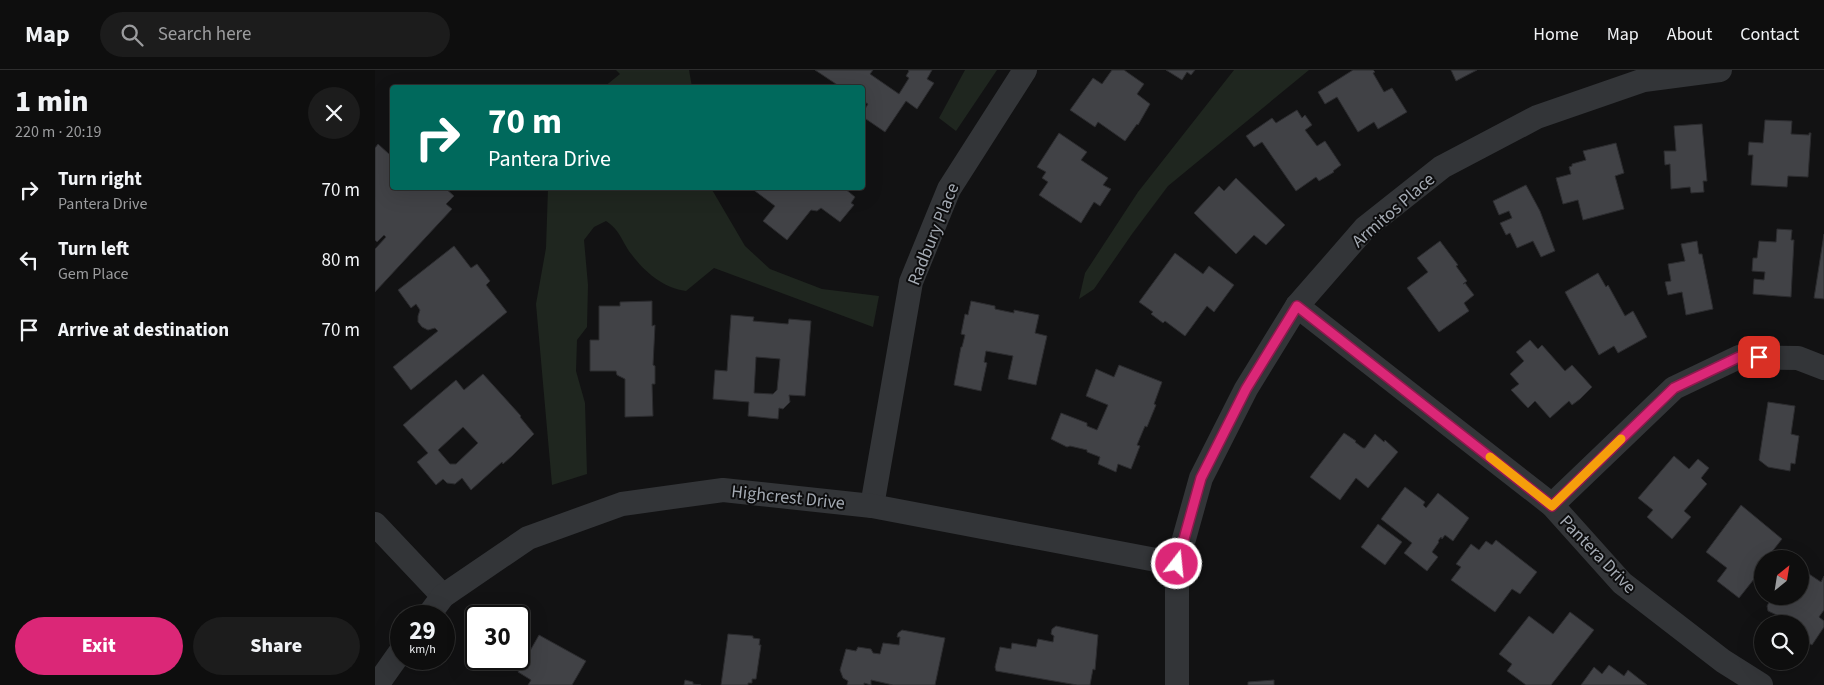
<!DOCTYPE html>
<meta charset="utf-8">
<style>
body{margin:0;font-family:"Source Sans 3",sans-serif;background:#1c1c1c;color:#f1f3f6;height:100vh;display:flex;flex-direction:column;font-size:19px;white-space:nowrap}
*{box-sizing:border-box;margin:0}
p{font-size:16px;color:#9b9c9e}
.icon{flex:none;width:28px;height:28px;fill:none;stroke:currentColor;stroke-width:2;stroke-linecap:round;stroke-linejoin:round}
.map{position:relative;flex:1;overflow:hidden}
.sheet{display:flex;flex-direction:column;background:#0e0e0e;width:375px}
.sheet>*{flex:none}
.guide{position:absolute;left:15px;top:15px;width:475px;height:105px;border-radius:5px;box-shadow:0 5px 20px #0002,0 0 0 1px #2e2e2e;background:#00695c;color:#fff;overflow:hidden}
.needle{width:32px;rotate:30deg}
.fabs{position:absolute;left:1379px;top:480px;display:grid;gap:10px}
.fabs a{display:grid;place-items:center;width:55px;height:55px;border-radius:50%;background:#0e0e0e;box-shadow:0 5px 20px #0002,0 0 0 1px #2e2e2e;font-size:25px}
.speed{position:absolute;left:15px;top:535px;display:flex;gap:10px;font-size:25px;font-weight:700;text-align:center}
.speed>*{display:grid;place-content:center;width:65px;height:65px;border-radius:50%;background:#0e0e0e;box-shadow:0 5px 20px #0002,0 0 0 1px #2e2e2e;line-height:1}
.speed small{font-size:12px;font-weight:400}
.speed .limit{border:2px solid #111;border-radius:8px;background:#fff;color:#111}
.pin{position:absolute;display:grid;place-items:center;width:42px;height:42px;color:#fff;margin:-21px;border-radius:10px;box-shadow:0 2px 8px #0006}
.me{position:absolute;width:55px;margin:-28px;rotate:16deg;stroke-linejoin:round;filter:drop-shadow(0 0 4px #0008)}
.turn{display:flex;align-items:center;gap:18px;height:105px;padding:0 15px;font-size:22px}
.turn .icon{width:65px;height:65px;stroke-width:2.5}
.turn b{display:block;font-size:35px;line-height:42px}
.round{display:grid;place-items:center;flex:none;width:52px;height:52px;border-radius:26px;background:#1c1c1c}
.summary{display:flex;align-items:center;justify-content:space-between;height:85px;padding:0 15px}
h1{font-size:30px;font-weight:800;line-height:38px}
.button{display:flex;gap:10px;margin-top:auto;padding:10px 15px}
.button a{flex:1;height:58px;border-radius:30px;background:#db2777;color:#fff;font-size:20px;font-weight:800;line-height:58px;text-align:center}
.button a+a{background:#1c1c1c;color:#f1f3f6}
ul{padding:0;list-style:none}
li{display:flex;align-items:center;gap:15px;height:70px;padding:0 15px}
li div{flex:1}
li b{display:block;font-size:19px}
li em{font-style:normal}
header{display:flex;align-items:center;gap:30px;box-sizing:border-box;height:70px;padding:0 25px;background:#0e0e0e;border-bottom:1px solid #2e2e2e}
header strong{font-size:24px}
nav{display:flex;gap:28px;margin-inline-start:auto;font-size:18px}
.search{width:350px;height:45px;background:#1c1c1c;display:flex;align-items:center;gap:12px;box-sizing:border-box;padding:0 18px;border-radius:28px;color:#9b9c9e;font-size:19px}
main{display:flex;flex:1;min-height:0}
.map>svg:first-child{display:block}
.green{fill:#1f261f}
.building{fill:#414246;stroke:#2c2c2f;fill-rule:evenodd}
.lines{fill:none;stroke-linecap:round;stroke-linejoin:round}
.minor{stroke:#333538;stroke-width:24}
.route-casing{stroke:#8e194d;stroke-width:12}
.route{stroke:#db2777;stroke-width:9}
.slow{stroke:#f59e0b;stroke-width:9}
.labels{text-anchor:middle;stroke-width:4;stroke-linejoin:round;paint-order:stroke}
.street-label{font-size:18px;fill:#a4aab3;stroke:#0d0d0e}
</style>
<header>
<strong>Map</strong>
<div class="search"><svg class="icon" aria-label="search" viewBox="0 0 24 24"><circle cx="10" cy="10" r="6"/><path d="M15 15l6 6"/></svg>Search here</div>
<nav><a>Home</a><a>Map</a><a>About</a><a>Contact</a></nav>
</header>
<main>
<section class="sheet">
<div class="summary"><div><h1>1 min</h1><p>220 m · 20:19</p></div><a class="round"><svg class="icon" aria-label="close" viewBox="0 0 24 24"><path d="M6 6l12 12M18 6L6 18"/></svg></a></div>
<ul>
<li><svg class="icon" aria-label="right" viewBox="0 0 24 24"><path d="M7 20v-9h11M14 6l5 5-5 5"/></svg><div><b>Turn right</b><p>Pantera Drive</p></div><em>70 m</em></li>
<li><svg class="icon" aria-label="left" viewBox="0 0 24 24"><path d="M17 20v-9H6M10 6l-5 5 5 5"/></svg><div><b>Turn left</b><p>Gem Place</p></div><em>80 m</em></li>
<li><svg class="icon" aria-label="arrive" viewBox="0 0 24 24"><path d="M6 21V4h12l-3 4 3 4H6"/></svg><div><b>Arrive at destination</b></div><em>70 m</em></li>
</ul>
<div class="button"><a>Exit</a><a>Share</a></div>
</section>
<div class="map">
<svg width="1449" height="615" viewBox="0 0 1449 615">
<rect width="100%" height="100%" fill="#121213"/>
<!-- green -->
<g class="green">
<path d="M241,0H314L317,17H229L245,4Z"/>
<path d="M590,0H622L581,61L564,48Z"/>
<path d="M859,0H934L793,116L757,164L719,219L704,229L710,203L763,122Z"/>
<path d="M173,118H336L370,176L395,199L447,219L504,226L498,257L339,198L311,221C288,218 270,202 257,185C246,171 247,162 231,151L219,157L209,170L213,215L212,257L202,270L201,301L210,333L212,404L177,415L161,234L171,178Z"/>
</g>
<!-- building -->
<g class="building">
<path d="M440,0H498L495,4L524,24L534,8L531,6L534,1L533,0H557L552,9L559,13L542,39L531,31L510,62L488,47V42L493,34L488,31V18H467Z"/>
<path d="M737,0H749L769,14L762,24L775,34L763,55L762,54L750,71L723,52L720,57L695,40L718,8L727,14Z"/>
<path d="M791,0H820L816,5L812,2L807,10Z"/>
<path d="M978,0H998L1000,2L998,3L1009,22L1017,18L1032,42L1003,59L999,52L983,62L962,27L950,34L943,22Z"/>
<path d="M1076,0H1102L1081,11Z"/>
<path d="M922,40L927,48L930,45L937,55L930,60L942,76L950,71L966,95L958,101L959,102L944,111L941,107L921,121L887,72L879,77L871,66L897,48L901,53Z"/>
<path d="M1390,50L1417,51L1416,64L1434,65V63H1436L1433,107L1413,106L1412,117L1376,115L1378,85H1373L1374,72L1388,73Z"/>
<path d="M1327,54L1332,111H1328L1329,122L1316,123L1315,117L1296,119L1295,94L1290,95L1289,81H1301L1299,56Z"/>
<path d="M684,63L712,82L706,90L733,108L728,115L736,119L725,136L719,132L706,153L664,125L673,112L667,108L671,102L662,97Z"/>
<path d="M1241,73L1249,103L1240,106L1249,139L1208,150L1203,130L1188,134L1181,108L1196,104L1194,97L1197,96V94L1211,90L1208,81Z"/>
<path d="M3,74L14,84L16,82L18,84V118H56L57,120L59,118H70L79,126L71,134L77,139L0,222V179L11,167L9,165L2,172L0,170V78Z"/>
<path d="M861,108L910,155L891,175L879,165L861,184L819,143L844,116L849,121Z"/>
<path d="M1151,115L1165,141L1180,181L1166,187L1158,171L1142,178L1135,163L1131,165L1125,153L1137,148L1134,141L1124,145L1118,131Z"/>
<path d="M376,118H469L480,127L476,133L479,135L465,152L446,138L442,141L436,140L412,170L388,151L400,136Z"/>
<path d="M1402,159L1417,160L1416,170H1419L1416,227L1378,224L1379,209L1389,210L1390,202L1377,201L1378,188H1382L1384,171L1401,172Z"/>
<path d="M1449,164V229L1439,228Z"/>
<path d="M1065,171L1083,195L1081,196L1092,211L1088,214L1090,213L1099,225L1089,233L1094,241L1064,262L1032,218L1053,202L1042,188Z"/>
<path d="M1322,171L1324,184H1327L1338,239L1311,245L1307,222L1293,225L1290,212L1296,211L1293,194L1310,191L1306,174Z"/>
<path d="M79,176L96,198L102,194L115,211L111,215L132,242L36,320L18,297L63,261L60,258L53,260L47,257L43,252V246L45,240L41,234L36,238L23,220Z"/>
<path d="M800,183L828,204L834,196L859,215L839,242L832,236L810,266L790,251L788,253L776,244L778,242L764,232Z"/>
<path d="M1223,203L1231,217L1233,215L1250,246L1258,241L1272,267L1243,283L1239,276L1224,285L1190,222Z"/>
<path d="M277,231V256L280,255L278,295L280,296V314H277L278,346L250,347V309L242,305L241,301H215V270H224V236H245V232Z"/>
<path d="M596,231L620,236V239L639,243V240L664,245L660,263L672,266L661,315L633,309L638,286L611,281L609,292L612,293L606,321L579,315L586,277H587L590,265L586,264L590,244L593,245Z"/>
<path d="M356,245L379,247L378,251L413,254L414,249L436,251L430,326L414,325L415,332L408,339L404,338L403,349L373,346L374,332L338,329L340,300L352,301ZM381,287L405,289L402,320L398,324L379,323Z"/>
<path d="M1155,270L1163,279L1167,275L1190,301L1197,295L1217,317L1205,329L1197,335L1194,331L1175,348L1160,331L1153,338L1136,320L1144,314L1135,304L1149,291L1141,282Z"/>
<path d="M744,295L787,312L779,334L781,335L772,357L770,356L762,375L765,376L756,399L743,394L741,402L723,394L725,387L712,382V380L695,376L692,377L676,369L686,343L712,353V356L722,360L733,335L711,326L721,299L739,307Z"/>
<path d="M108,304L146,346L145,347L159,364L137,386L128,394L127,392L96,420L87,408L80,414L72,413L68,409L61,415L42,392L53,383L28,355L81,310L89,320ZM88,357L103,373L81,394H75L63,380Z"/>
<path d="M1393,332L1420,336L1416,364L1424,366L1420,394L1416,393L1415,401L1393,397L1384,390Z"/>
<path d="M969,363L981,371L980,372L988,378H990L1000,364L1009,372L1010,370L1023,382L993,418L981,408L965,430L935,407Z"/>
<path d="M1299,386L1314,399L1323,389L1334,398L1326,408L1332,414L1309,441L1316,447L1297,469L1272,447L1278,440L1263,428Z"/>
<path d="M1030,417L1050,432L1048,435L1051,438L1063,423L1094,448L1078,471L1070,465L1067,469L1066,467L1063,471L1064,472L1057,482L1063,487L1052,501L1029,483L1037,473L1006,449Z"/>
<path d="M1366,435L1407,469L1392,488L1388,489V493L1380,502L1383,504L1364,528L1342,511L1352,498L1331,482Z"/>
<path d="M1003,454L1027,472L1010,495L986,477Z"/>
<path d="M1121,470L1162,502L1145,524L1137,519L1120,542L1076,510L1086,497L1081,494L1096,474L1104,480L1111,471L1117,475Z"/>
<path d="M1425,498L1446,512L1449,506V540L1444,547L1449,551V557L1437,575L1425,568V554H1404L1407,550L1405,549L1406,547L1393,541L1392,536L1397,527L1396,526H1425Z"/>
<path d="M1195,542L1219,560L1176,615H1151L1132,601L1137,594L1124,584L1154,546L1178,564Z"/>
<path d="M681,556L723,565L720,600L718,599L715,615H702L621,601L620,597L625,577L636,579L637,573L661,577L663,569L678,572L679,566L676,564L677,559Z"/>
<path d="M527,560L570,568L560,615H518L496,610V615L489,613V615H472L473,611L468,608L465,600L471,579L481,581L483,577L496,579L498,583L505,584L508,573L524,575L525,567H522L523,563Z"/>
<path d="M353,564L378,566V568L385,569L384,575H386L381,609H377V613H373V615H346Z"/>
<path d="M164,565L211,591L197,615H153L156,610L143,602Z"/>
<path d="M1234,595L1249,606L1253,600L1272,615H1206L1219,597L1227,604Z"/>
<path d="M310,610L318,612V614L326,615H309Z"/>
<path d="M899,610V615H873V612Z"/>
</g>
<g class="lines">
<!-- minor -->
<g class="minor">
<path d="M922,236L1177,435L1247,513L1348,591L1386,615"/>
<path d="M1177,435L1299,318L1364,287L1423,288L1449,298"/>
<path d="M497,436L536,212L574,119L650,0"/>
<path d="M0,454L68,526"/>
<path d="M53,546L68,526L153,468L247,434L348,420L497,436L802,494"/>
<path d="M2,615L26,581"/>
<path d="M802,615V494L826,408L871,319L922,236L990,158L1067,97L1162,47L1269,10L1345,0"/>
</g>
</g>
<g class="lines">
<defs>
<path id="route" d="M802,494L826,408L871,319L922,236L1177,436L1299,318L1364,287H1384"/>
</defs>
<!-- route casing -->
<use href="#route" class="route-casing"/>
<!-- route -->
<use href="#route" class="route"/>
<!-- slow -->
<path class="slow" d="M1115,387L1177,436L1246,369"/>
</g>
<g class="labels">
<!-- street labels -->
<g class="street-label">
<text transform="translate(1018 140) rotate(-41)" y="6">Armitos Place</text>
<text transform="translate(558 164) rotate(-68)" y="6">Radbury Place</text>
<text transform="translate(413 427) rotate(6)" y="6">Highcrest Drive</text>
<text transform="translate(1223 484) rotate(46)" y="6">Pantera Drive</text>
</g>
</g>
</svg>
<div class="fabs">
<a><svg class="needle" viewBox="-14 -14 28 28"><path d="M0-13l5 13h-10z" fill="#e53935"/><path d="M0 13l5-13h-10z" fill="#9b9c9e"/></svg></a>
<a><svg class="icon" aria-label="search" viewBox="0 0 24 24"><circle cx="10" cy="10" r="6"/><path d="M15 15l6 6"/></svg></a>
</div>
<div class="speed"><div>29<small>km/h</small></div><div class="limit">30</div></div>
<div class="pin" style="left:1384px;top:287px;background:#d93025"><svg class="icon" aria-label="arrive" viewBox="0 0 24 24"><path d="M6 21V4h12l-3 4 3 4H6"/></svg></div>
<svg class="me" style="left:802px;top:494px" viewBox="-20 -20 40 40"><circle r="17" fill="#db2777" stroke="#fff" stroke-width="3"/><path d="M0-11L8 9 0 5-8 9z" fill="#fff"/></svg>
<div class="guide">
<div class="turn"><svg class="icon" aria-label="right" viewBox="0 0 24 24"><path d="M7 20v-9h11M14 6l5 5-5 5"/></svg><div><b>70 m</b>Pantera Drive</div></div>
</div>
</div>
</main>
